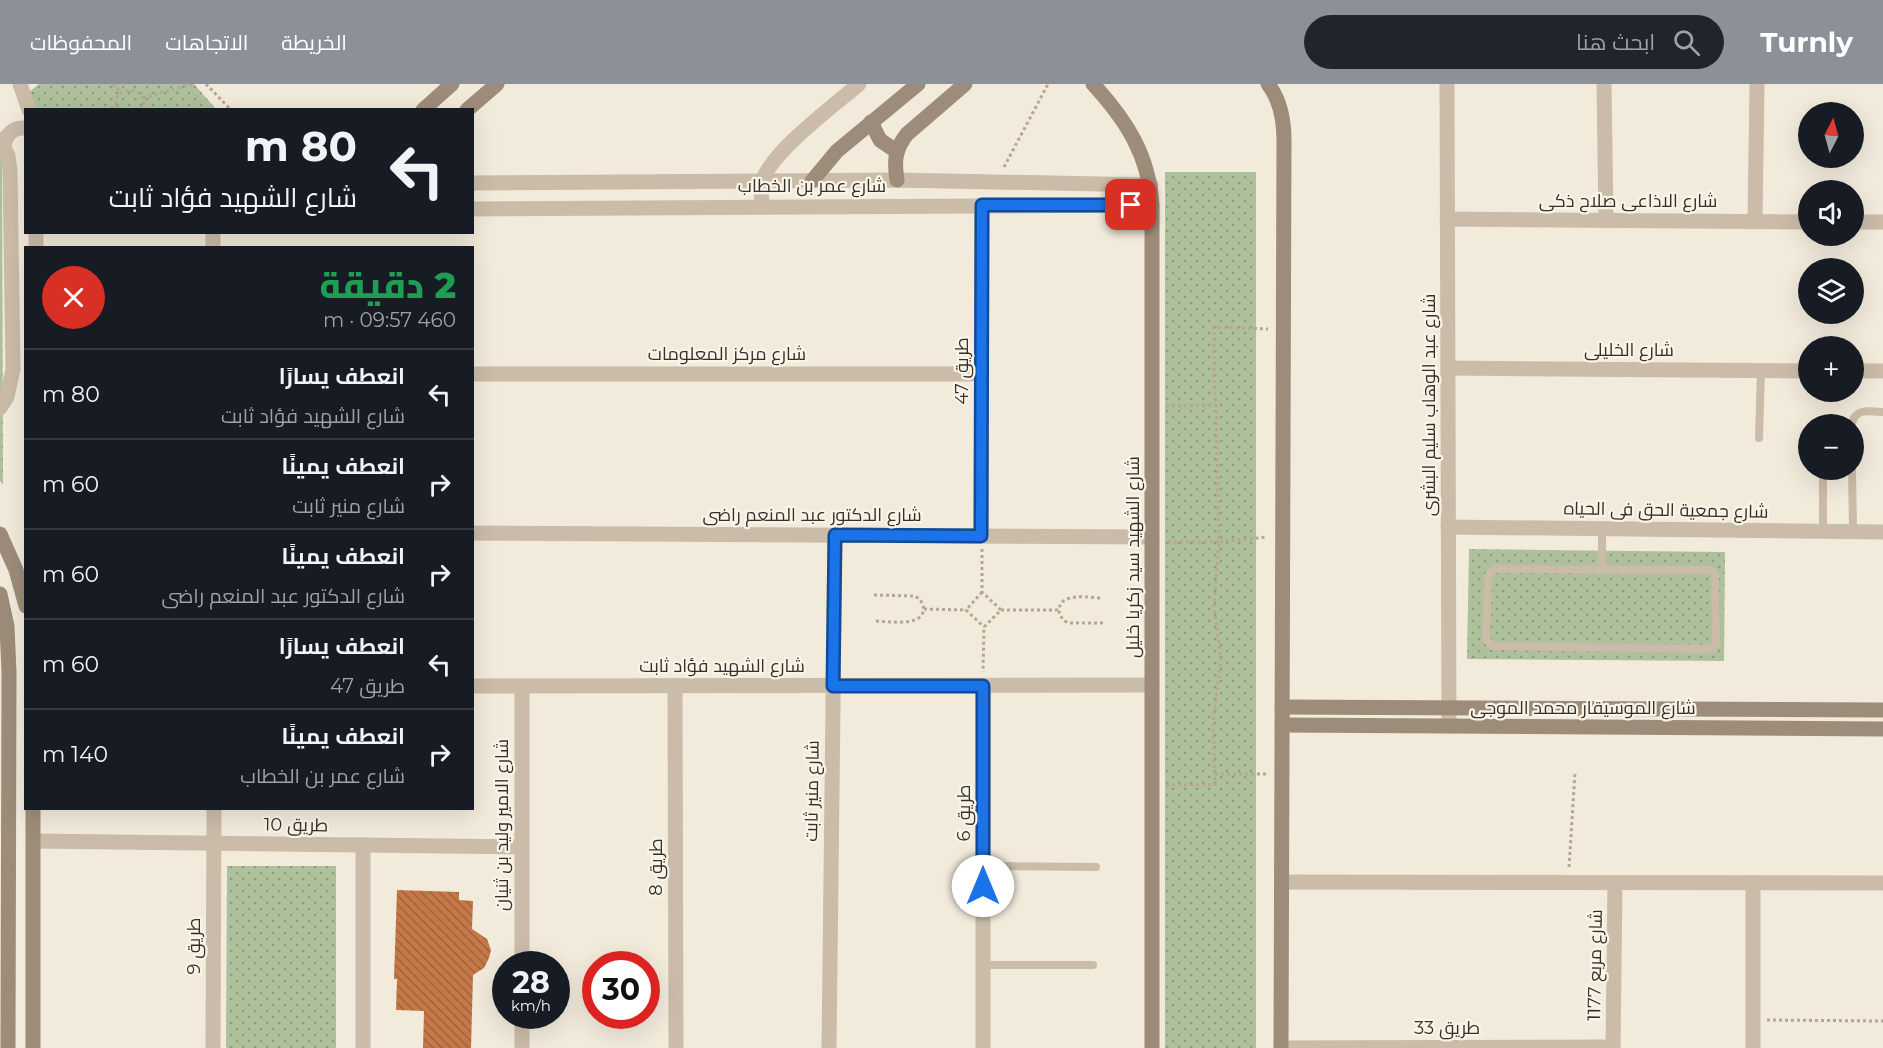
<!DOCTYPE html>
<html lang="ar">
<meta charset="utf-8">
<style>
body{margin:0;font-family:Montserrat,Cairo,sans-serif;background:#20242c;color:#f1f3f6;direction:rtl;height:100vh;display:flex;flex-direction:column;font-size:22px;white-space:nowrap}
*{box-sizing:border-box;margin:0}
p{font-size:20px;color:#9ea1a6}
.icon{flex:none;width:33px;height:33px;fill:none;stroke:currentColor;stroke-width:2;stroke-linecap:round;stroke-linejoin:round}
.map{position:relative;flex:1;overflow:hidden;direction:ltr}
.panel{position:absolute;left:24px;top:162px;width:450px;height:564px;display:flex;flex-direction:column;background:#171b24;border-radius:0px;box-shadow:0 6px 24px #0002;direction:rtl}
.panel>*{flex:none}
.hud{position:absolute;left:24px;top:24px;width:450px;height:126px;border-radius:0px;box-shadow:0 6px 24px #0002;direction:rtl;background:#171b24;color:#f1f3f6;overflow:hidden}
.needle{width:39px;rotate:6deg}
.buttons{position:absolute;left:1798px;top:18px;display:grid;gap:12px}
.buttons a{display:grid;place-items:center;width:66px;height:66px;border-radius:50%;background:#171b24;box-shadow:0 6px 24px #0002;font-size:30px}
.speed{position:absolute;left:492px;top:867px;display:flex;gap:12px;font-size:30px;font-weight:700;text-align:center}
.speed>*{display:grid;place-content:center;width:78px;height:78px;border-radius:50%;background:#171b24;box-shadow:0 6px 24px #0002;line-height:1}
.speed small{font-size:15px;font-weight:400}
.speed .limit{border:9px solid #d22;background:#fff;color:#111}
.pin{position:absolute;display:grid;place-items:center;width:51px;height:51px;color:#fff;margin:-26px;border-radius:12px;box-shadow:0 3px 9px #0006}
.me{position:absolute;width:66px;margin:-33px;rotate:0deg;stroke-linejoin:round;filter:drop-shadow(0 0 4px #0008)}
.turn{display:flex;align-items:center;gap:21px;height:126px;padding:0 18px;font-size:27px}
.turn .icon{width:78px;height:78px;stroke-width:2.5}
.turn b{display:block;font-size:42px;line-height:51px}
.round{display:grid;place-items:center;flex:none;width:63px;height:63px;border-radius:32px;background:#20242c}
.head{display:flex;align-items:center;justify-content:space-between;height:102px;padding:0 18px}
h1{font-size:36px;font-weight:800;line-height:45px;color:#1e9e55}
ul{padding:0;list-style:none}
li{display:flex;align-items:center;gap:18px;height:90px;padding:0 18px;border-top:2px solid #363941}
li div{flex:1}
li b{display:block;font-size:22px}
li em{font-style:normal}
header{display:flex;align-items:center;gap:36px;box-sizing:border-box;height:84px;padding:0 30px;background:#8c9099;color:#fff}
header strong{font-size:28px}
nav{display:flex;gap:33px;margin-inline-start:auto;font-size:21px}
.search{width:420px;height:54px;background:#20242c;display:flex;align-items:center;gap:15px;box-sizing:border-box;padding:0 21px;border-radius:33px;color:#9ea1a6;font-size:22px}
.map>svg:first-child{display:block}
.grass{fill:url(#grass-dots)}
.building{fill:url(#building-back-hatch)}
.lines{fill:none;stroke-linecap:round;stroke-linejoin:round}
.path{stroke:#b6a792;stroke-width:3;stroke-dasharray:3 3;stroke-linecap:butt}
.lane{stroke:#cabca8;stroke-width:8}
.street{stroke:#cabca8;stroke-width:15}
.secondary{stroke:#9d8c79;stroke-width:15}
.route-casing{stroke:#114b97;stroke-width:15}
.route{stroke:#1a73e8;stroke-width:10}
.labels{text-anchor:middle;stroke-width:4.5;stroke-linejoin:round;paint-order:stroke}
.street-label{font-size:18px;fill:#372f28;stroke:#f9f4e8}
</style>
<header>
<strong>Turnly</strong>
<div class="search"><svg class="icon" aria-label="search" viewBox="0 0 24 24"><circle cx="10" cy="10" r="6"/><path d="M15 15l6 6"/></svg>ابحث هنا</div>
<nav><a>الخريطة</a><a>الاتجاهات</a><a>المحفوظات</a></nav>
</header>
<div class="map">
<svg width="1883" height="964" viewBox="0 0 1883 964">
<defs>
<pattern id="grass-dots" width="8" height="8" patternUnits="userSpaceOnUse" patternTransform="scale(1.5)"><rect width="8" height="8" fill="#afc19c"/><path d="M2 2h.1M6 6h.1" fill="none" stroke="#8f9d7f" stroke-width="1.8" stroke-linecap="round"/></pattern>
<pattern id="building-back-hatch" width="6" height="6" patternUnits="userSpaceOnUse" patternTransform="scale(1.5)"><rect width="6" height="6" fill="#c57847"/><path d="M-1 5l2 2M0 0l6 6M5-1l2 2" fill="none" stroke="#a1633b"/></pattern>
</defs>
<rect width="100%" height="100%" fill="#f2ebdc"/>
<!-- grass -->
<g class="grass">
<path d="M39,0H194L216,25H34L24,12Z"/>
<path d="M0,73L2,76L3,400L0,397Z"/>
<rect x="1165" y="88" width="91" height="876"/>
<path d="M1469,465L1725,468L1724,577L1467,575Z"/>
<path d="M227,782H336V964H226Z"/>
</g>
<!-- building -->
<path class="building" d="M397,806L459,808V816L473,817L472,845L487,855L491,866L489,874L484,884L473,891L471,964H423L424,927L396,926L397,895H394Z"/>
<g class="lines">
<!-- path -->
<g class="path">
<path d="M113,0L120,7"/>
<path d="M206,0L231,26"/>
<path d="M143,14L193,0"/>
<path d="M105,26L116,22"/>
<path d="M118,26C106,0 153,0 142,26"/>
<path d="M1004,83L1048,0"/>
<path d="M1166,322L1216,321L1214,303V243L1268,245"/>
<path d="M1168,458H1219L1216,321"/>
<path d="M982,465V508L1001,526L984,543L983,588"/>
<path d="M982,508L966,526L984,543"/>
<path d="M874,511L915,512C921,516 925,521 923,528C919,543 886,537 874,537"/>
<path d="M924,525L966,526"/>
<path d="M1001,526H1059"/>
<path d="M1103,539H1068C1063,536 1060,533 1059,527C1059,507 1091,514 1103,514"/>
<path d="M1215,690H1267"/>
<path d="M1166,701H1215L1213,638L1221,576L1214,522L1219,458L1267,453"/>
<path d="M1569,783L1575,689"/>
<path d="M1767,936L1883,937"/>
</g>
<!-- lane -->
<g class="lane">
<path d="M1852,340C1855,324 1869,327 1883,328"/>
<path d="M1759,354L1761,286"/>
<path d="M1852,386L1853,447"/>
<path d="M1602,444V485"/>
<path d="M1823,447V386"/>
<path d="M1493,485L1711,486L1715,490L1716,560L1713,564L1708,565L1492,562L1486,555L1488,492Z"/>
<path d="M983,782L1096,783"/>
<path d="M983,881H1093"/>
</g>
<!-- street -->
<g class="street">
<path d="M20,0L29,26"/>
<path d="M1447,0L1449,642"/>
<path d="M1604,0L1606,136"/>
<path d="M0,55L8,72L10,87L13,285L7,313L0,324"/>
<path d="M4,61C7,49 13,43 26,44"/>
<path d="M472,99L897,96L1151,101"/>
<path d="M762,122C762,115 760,106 762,99C767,71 836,20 859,0"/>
<path d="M472,125L1152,121"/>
<path d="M1447,135L1809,138"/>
<path d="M1755,137L1757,0"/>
<path d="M1854,138H1883"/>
<path d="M213,148V164"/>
<path d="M36,164V148"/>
<path d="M1448,284L1809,287"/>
<path d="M1854,287H1883"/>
<path d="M472,290H982"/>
<path d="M1448,443L1883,448"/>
<path d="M472,449L1152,453"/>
<path d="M981,452L982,121"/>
<path d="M472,602L1152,601"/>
<path d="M522,602V880"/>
<path d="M675,602L676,964"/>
<path d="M33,757L522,763"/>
<path d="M363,761V964"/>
<path d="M1282,798L1883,799"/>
<path d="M1753,799V964"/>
<path d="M522,932V964"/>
<path d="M213,964L214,724"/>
<path d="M829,964L835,451"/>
<path d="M983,964V602"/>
<path d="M1281,964L1613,963"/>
<path d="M1613,964L1615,799"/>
</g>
<!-- secondary -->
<g class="secondary">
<path d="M1093,0C1126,36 1149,71 1152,121V964"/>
<path d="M1268,0C1281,17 1284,36 1284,56L1281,964"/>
<path d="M423,26L452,0"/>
<path d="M467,26L497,0"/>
<path d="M871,38L880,56L896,67"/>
<path d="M897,96C894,77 895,65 907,50L965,0"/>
<path d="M812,97L837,67L918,0"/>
<path d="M0,450L16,486L26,522"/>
<path d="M0,510L7,542L9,588L8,964"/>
<path d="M1282,623L1883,626"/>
<path d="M1282,641L1883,645"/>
<path d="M33,964V724"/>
</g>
</g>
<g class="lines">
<defs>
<path id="route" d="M983,802V602H833L835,451L981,452L982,121H1131"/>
</defs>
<!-- route casing -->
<use href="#route" class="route-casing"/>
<!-- route -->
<use href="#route" class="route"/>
</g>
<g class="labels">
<!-- street labels -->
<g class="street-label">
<text x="812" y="108">شارع عمر بن الخطاب</text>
<text x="1628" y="123">شارع الاذاعى صلاح ذكى</text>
<text x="1629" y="272">شارع الخليلى</text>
<text x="727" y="276">شارع مركز المعلومات</text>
<text transform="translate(962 287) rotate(-90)" y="6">طريق 47</text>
<text transform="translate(1429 321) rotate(-90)" y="6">شارع عبد الوهاب سليم البشرى</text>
<text transform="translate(1666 426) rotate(1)" y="6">شارع جمعية الحق فى الحياه</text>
<text x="812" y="437">شارع الدكتور عبد المنعم راضى</text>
<text transform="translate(1133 473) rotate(-90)" y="6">شارع الشهيد سيد زكريا خليل</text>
<text x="722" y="588">شارع الشهيد فؤاد ثابت</text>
<text x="1583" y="630">شارع الموسيقار محمد الموجى</text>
<text transform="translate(812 707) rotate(-89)" y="6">شارع منير ثابت</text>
<text transform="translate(964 729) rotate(-90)" y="6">طريق 6</text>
<text transform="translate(296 741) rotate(1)" y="6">طريق 10</text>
<text transform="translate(502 741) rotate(-90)" y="6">شارع الامير وليد بن ثنيان</text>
<text transform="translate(656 783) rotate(-90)" y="6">طريق 8</text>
<text transform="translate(194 862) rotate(-90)" y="6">طريق 9</text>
<text transform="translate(1595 881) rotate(-89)" y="6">شارع مربع 1177</text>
<text x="1447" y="950">طريق 33</text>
</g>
</g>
</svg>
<div class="buttons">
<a><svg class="needle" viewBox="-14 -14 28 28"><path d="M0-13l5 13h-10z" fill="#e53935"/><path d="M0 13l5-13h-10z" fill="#9ea1a6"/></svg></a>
<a><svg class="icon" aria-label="sound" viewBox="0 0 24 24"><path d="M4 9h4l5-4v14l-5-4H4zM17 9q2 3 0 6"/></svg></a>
<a><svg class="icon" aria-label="layers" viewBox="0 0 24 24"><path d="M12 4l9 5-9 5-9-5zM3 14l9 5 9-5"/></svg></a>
<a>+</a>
<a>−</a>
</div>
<div class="speed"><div>28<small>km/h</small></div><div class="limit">30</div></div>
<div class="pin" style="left:1131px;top:121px;background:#d93025"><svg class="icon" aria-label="arrive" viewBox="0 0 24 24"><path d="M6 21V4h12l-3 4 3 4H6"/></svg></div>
<svg class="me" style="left:983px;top:802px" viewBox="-20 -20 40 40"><circle r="19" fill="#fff"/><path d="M0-13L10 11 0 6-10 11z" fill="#1a73e8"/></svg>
<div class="hud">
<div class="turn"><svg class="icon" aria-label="left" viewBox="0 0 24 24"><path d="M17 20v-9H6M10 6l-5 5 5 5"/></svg><div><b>80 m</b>شارع الشهيد فؤاد ثابت</div></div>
</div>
<section class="panel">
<div class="head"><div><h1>2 دقيقة</h1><p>460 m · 09:57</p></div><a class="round" style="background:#d93025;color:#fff"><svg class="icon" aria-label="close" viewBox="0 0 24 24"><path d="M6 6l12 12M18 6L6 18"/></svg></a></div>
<ul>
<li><svg class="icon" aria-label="left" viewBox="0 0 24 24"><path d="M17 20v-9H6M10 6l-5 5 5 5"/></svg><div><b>انعطف يسارًا</b><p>شارع الشهيد فؤاد ثابت</p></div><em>80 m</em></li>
<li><svg class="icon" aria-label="right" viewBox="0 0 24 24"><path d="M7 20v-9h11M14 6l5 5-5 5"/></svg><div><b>انعطف يمينًا</b><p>شارع منير ثابت</p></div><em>60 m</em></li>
<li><svg class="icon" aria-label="right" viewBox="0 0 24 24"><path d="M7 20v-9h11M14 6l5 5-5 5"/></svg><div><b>انعطف يمينًا</b><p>شارع الدكتور عبد المنعم راضى</p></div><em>60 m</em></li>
<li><svg class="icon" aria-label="left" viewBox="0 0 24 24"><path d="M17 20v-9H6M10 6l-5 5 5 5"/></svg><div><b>انعطف يسارًا</b><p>طريق 47</p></div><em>60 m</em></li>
<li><svg class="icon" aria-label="right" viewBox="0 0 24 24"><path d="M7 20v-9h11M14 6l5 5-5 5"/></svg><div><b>انعطف يمينًا</b><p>شارع عمر بن الخطاب</p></div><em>140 m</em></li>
</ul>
</section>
</div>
